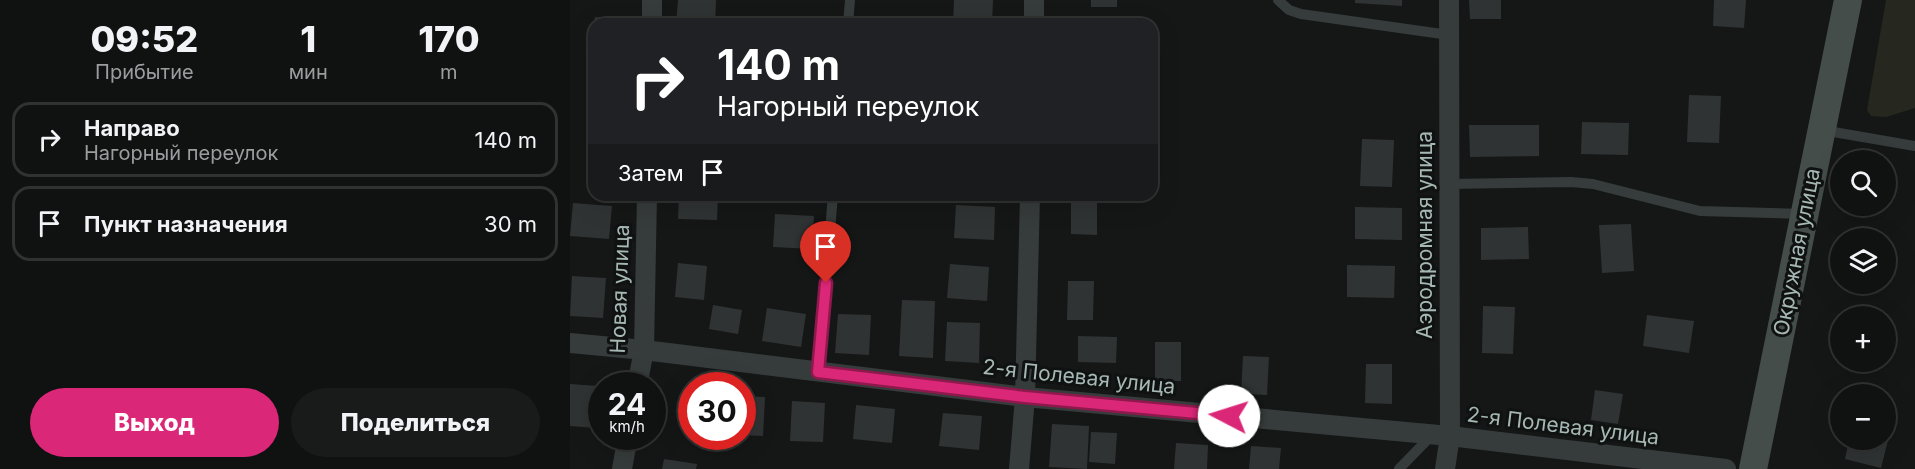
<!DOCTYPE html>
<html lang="ru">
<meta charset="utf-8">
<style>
body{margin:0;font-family:Inter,sans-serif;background:#191a1a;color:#f1f3f6;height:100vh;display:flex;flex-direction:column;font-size:22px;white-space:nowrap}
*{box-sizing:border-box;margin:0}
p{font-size:20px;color:#9c9d9f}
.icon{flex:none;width:33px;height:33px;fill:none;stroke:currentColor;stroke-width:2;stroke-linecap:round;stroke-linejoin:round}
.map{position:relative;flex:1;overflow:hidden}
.sheet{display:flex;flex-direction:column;background:#101111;width:570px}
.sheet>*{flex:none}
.hud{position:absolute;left:18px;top:18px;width:570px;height:183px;border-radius:18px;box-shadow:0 6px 24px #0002,0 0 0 2px #303131;background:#202124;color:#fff;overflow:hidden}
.fabs{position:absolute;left:1260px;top:150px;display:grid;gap:12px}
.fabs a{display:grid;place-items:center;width:66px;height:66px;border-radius:50%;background:#101111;box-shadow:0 6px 24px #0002,0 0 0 2px #303131;font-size:30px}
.speed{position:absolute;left:18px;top:372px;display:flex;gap:12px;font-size:30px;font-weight:700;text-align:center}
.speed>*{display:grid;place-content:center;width:78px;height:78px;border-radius:50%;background:#101111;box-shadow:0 6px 24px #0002,0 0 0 2px #303131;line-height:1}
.speed small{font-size:15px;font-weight:400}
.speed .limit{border:9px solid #d22;background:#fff;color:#111}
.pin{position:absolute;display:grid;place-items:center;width:51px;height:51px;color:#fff;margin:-62px -26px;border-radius:50% 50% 50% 0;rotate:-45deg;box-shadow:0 0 6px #0007}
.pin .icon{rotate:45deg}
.me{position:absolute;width:66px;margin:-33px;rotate:275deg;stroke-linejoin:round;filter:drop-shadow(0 0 4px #0008)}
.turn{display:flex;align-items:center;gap:21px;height:126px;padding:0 30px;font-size:27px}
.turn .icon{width:78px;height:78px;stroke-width:2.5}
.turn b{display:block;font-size:42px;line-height:51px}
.then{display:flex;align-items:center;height:57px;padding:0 30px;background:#0003;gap:12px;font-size:22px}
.eta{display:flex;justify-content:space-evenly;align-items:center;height:102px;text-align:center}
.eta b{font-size:36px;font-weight:800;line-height:42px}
.primary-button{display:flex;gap:12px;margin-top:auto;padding:12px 30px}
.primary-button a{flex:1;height:69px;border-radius:36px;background:#db2777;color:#fff;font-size:24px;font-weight:800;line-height:69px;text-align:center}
.primary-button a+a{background:#191a1a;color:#f1f3f6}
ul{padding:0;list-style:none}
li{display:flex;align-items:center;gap:18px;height:75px;margin:0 12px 9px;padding:0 18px;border:3px solid #303131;border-radius:18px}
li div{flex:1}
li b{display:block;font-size:22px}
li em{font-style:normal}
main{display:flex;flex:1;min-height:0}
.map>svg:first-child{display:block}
.green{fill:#26281f}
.building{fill:#303333}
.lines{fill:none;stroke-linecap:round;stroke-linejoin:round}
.lane{stroke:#363c3b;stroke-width:10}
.street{stroke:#363c3b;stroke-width:20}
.secondary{stroke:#444d4a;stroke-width:28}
.route-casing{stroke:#8e194d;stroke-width:15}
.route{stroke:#db2777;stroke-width:10}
.labels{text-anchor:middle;stroke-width:6;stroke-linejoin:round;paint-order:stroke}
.street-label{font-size:21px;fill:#a6b8b3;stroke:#101212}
</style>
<main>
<section class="sheet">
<div class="eta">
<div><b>09:52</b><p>Прибытие</p></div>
<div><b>1</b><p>мин</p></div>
<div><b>170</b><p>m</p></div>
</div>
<ul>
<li><svg class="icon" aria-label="right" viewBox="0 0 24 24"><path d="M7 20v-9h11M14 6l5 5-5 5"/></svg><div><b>Направо</b><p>Нагорный переулок</p></div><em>140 m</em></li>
<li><svg class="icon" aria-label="arrive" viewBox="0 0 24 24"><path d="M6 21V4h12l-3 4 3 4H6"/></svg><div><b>Пункт назначения</b></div><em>30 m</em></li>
</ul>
<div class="primary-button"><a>Выход</a><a>Поделиться</a></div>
</section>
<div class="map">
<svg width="1345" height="469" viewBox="0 0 1345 469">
<rect width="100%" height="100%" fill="#151717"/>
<!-- green -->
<path class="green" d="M1316,0H1345V108L1316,117L1301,116L1297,110Z"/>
<!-- building -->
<g class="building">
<path d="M108,0H146L145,24H106Z"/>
<path d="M384,0H423L422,24H383Z"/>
<rect x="521" y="0" width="26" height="7"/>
<path d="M785,0H832V6L785,3Z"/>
<path d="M899,0H931V19H900Z"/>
<path d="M1144,0H1176L1174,28L1143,26Z"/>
<path d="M25,17L58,19V24H24Z"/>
<path d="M19,78L24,79V118H17Z"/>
<path d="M1119,95L1151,96L1149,143L1117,142Z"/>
<path d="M1012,122L1059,123L1058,155L1011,154Z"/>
<path d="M899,125H969V156L900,157Z"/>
<path d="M792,139L824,140L822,187L790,186Z"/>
<path d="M109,195H148L147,220L108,219Z"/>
<path d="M501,196H527V235L501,234Z"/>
<path d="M3,203L42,206L39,239L0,236Z"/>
<path d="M386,205L425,207L424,240L384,238Z"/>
<path d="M785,207L832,208V240L785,239Z"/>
<path d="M205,214L244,216L242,249L203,247Z"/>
<path d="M1061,224L1064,271L1032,273L1029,225Z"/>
<path d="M958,227L959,259L911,260V228Z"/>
<path d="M108,263L137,266L134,300L105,297Z"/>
<path d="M380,264L419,267L417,301L377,298Z"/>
<path d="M777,265L825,266L824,298L777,297Z"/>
<path d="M2,276L36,278L33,318L0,316Z"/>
<path d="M498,281H524L523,320H497Z"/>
<path d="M332,300L365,301L363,358L329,356Z"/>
<path d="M143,305L172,310L168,334L139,329Z"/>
<path d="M913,306L945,307L943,354L912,353Z"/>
<path d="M197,308L236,314L231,347L192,341Z"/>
<path d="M268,314L301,315L299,355L265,353Z"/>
<path d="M1077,315L1124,321L1119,353L1073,346Z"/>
<path d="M377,322L410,323L409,363L375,361Z"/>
<path d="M508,336L547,337L546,363L508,362Z"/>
<rect x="585" y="342" width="26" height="39"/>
<path d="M673,356L699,357L697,395L671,394Z"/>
<path d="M796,364H822V404L795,403Z"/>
<path d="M0,384L28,386L25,428L0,426Z"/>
<path d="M1025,390L1053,394L1048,424L1021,420Z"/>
<path d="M172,396L195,397L193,436L172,435Z"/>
<path d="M222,401L255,403L253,442L220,441Z"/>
<path d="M286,405L325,409L322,443L283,439Z"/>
<path d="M1316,411L1325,413L1311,468L1275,459L1279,440H1316Z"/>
<path d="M373,413L412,416L409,450L369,446Z"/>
<path d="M482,424L519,426L517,469L479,467Z"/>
<path d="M521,432L547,433L545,464L519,462Z"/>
<path d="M606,443L638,445L637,469H604Z"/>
<path d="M681,446L711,448L709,469H679Z"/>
<path d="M94,459L127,464L126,469H92Z"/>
</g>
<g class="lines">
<!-- lane -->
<g class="lane">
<path d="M708,0L719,10L731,14L879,35"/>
<path d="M278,24L280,0"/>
<path d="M1252,130L1345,146"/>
<path d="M879,184L1001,182L1023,184L1130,211L1232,214"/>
<path d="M248,372L263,195"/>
<path d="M829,469L862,435"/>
</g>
<!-- street -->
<g class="street">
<path d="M82,24V0"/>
<path d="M464,24V0"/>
<path d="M0,343L74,350L455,397L880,436L1156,469"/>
<path d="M67,386L74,350L77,195"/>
<path d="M52,469L58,436"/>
<path d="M449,469L455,397L460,195"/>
<path d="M875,469L880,436L879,0"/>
</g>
<!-- secondary -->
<path class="secondary" d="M1183,469L1278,0"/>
</g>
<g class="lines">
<defs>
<path id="route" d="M256,283L248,372L455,397L659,416"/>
</defs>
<!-- route casing -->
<use href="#route" class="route-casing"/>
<!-- route -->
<use href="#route" class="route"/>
</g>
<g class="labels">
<!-- street labels -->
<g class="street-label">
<text transform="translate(855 235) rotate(-90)" y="7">Аэродромная улица</text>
<text transform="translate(1227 252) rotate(-79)" y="7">Окружная улица</text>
<text transform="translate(50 289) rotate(-88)" y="7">Новая улица</text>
<text transform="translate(509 377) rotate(6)" y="7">2-я Полевая улица</text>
<text transform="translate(993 426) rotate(7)" y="7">2-я Полевая улица</text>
</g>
</g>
</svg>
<div class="fabs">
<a><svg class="icon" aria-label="search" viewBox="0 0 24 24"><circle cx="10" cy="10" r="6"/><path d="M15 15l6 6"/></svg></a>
<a><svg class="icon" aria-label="layers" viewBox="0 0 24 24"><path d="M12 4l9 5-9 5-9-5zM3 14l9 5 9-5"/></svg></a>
<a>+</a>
<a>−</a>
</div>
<div class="speed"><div>24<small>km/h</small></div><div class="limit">30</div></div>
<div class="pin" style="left:256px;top:283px;background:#d93025"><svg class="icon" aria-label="arrive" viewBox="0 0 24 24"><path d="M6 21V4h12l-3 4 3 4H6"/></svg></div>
<svg class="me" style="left:659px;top:416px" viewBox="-20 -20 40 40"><circle r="19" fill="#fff"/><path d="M0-13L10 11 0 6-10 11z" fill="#db2777"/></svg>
<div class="hud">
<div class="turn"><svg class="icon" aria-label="right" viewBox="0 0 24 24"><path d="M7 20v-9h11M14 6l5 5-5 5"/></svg><div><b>140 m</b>Нагорный переулок</div></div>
<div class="then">Затем<svg class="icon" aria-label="arrive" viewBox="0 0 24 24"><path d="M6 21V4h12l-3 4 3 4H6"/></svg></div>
</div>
</div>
</main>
